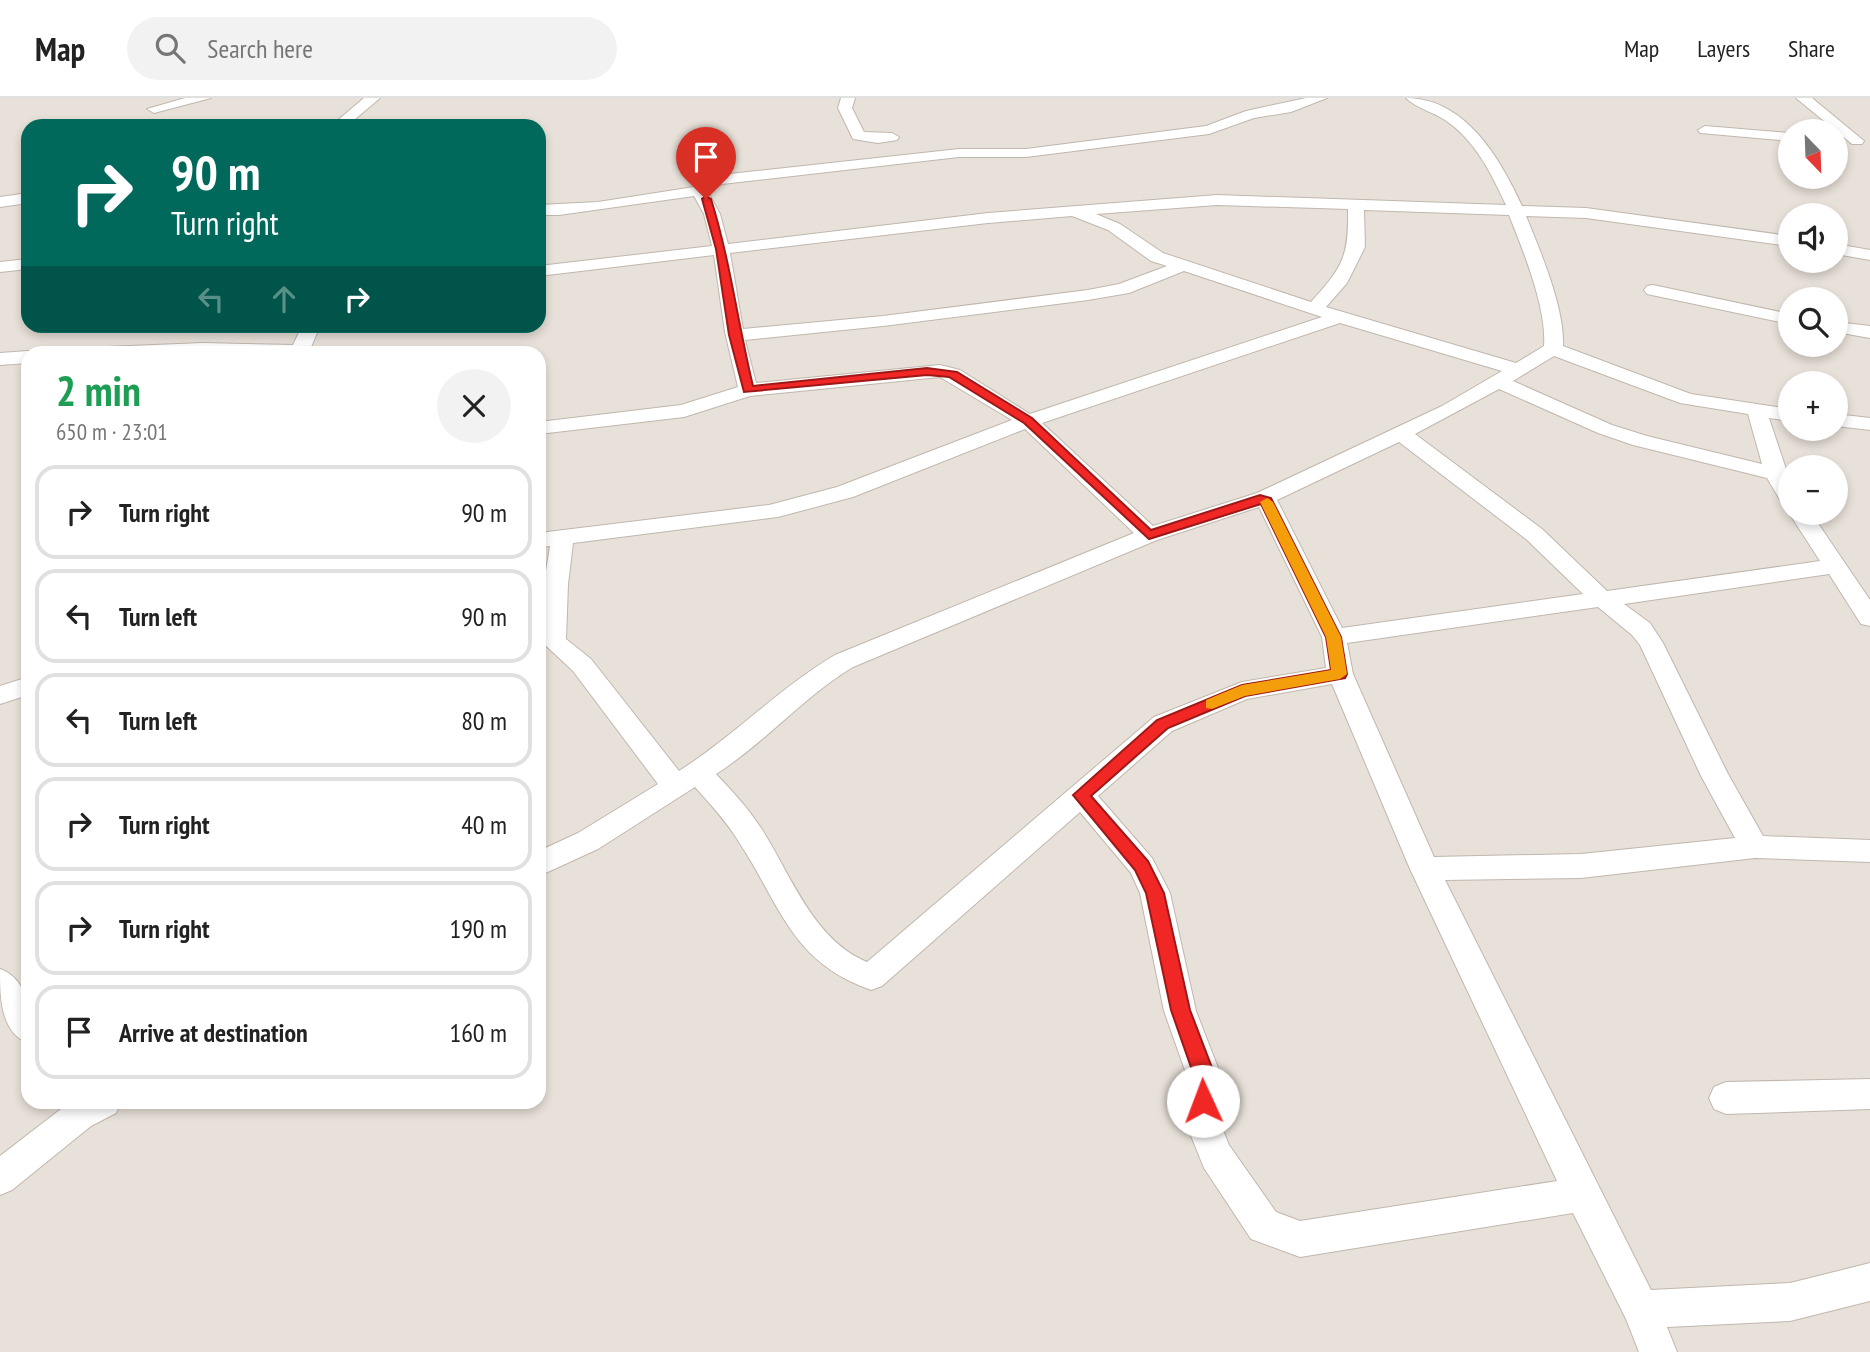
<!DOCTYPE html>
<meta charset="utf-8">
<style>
body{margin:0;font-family:"PT Sans Narrow",sans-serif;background:#f2f2f2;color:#222;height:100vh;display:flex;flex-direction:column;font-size:26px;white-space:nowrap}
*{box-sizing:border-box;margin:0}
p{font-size:23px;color:#767676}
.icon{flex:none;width:38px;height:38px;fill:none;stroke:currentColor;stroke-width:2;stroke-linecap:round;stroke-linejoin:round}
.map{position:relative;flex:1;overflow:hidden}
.sheet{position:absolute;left:21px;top:248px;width:525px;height:763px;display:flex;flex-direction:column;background:#fff;border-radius:21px;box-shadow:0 4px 10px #0003}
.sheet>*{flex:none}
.hud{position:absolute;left:21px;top:21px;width:525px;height:214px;border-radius:21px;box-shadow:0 4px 10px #0003;background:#00695c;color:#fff;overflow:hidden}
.needle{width:46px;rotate:157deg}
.buttons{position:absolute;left:1778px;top:21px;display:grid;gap:14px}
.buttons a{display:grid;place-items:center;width:70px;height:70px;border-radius:50%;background:#fff;box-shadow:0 4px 10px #0003;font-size:35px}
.pin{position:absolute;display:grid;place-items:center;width:60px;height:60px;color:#fff;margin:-72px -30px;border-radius:50% 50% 50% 0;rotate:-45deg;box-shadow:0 0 7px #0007}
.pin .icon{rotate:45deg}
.me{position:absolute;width:77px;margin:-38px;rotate:358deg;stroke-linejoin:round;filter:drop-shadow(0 0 5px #0008)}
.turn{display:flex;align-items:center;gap:24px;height:147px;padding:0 35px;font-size:32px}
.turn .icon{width:91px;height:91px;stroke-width:2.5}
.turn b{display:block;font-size:49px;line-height:60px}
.lanes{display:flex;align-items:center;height:66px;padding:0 35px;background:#0003;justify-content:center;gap:35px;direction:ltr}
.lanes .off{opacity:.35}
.round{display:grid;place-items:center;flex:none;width:74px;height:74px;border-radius:37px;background:#f2f2f2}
.headline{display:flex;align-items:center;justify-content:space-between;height:119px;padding:0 35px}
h1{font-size:42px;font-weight:600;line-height:52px;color:#1e9e55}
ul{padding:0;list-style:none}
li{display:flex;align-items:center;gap:21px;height:94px;margin:0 14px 10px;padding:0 21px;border:4px solid #e0e0e0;border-radius:21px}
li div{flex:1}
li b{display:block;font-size:26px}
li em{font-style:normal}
header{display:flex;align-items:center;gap:42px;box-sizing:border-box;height:98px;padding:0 35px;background:#fff;border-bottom:2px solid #e0e0e0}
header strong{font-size:33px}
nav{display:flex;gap:38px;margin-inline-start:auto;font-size:24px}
.search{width:490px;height:63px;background:#f2f2f2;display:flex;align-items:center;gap:18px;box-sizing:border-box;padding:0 24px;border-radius:38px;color:#767676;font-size:26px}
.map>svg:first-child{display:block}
.residential{fill:#e8e1d9;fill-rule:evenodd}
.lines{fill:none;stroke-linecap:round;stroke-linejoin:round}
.street-casing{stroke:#c0b7ad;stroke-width:2}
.street{fill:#fff;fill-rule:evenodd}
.route{fill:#f12725;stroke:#9d1918;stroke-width:2}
.slow{fill:#f59e0b}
</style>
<header>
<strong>Map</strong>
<div class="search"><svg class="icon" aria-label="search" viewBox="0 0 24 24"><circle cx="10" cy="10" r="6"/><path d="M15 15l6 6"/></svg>Search here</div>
<nav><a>Map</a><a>Layers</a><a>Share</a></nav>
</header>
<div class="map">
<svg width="1870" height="1254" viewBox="0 0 1870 1254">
<rect width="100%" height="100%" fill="#f5f0eb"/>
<!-- residential -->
<path class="residential" d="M0,0H1870V1254H0ZM28,28H539V228H28ZM1790,33H1836V79H1790ZM1790,117H1836V163H1790ZM1790,201H1836V247H1790ZM28,256H539V1004H28ZM1790,285H1836V331H1790ZM1790,369H1836V415H1790Z"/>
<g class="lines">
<defs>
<g id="street">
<path d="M185,0H211L154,15L147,11Z"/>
<path d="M364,0H380L347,28H331Z"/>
<path d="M841,0H855L852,10L864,34L892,35L899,39L897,42L878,45L853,41L838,10Z"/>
<path d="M1306,0H1327L1291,14L1254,20L1209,36L1026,59H959L722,86L708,94L720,116L728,146L988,115L1217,97L1506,107C1491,75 1475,42 1445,22C1433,14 1416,10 1406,0C1465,0 1500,60 1522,108L1586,110L1790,138V148L1586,120L1526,118C1540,152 1565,211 1563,248L1691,296L1790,311V323L1769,320L1790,383V406L1782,405L1767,380L1633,347L1598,335L1499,291L1415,336L1542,431L1607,493L1820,463L1789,415H1811L1870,502V528L1861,526L1829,476L1624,506L1650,525L1663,545L1728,676L1763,738L1870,742V764L1755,760L1581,780L1445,782L1651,1192L1790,1185L1870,1165V1203L1790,1223L1667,1229L1677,1254H1639L1626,1221L1573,1115L1300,1159L1251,1141L1204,1070L1183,1018L1188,988L1186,975L1164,913L1140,795L1131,775L1080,714L882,888L871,892C791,864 781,808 739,744C727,724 711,707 695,689L598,751L539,778V753L578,735L658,686L573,573L542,544L544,486L550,448L539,449V435L769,407L837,389L1012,322L940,279L750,298L684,319L539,336V324L681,307L738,289L725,234L714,157L539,178V168L712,148L704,116L694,98L559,117H539V107L598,104L694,89L720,77L959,51H1026L1206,28L1246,13ZM1217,107L1348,111C1349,158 1343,169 1311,204L1163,155L1120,126L1096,116ZM1364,112L1509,117C1523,152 1547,211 1544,248L1516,265L1326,209L1347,185L1365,149ZM1072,118L1108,132L1151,163L1167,168L1119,186L1088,192L883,218L743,231L730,155L988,125ZM1184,173L1322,219L1030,316L960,272L940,267L756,285L745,242L883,228L1088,202L1129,195ZM1340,225L1502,273L1442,308L1257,395L1153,428L1042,325ZM1554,258L1680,305L1748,316L1762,366L1647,338L1612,327L1513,283ZM1025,331L1134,435L835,557C779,590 733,639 679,673L591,561L566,541L568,486L573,445L778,419L853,399ZM1399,344L1526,441L1583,496L1342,530L1277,402ZM1259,409L1322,539L1326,570L1242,584L1154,619L867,864C813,842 790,775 761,730C748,710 732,693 716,676C765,645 803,599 853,569L1157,442ZM1598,509L1632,537L1640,547L1701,678L1735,740L1581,756L1434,759L1353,576L1347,545ZM1332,586L1410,771L1557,1083L1300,1123L1276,1114L1229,1047L1217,1018L1222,988L1220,975L1196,913L1170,795L1152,760L1098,698L1172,633L1247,601Z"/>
<path d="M1796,0H1812L1864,43L1862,46H1852Z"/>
<path d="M1705,28L1790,35V43L1700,35L1698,32Z"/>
<path d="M28,95V105L0,109V99Z"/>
<path d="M1836,146L1870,152V162L1836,156Z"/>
<path d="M28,161V171L0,174V164Z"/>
<path d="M1653,187L1790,216V226L1647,196L1644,192L1647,188Z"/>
<path d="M1836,224L1870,228V240L1836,234Z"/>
<path d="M302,228H320L308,256H72L81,250L203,245L293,247Z"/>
<path d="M28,253L35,256H28V265L0,267V255Z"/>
<path d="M1836,316L1870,320V332L1836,328Z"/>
<path d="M28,579V597L0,606V588Z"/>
<path d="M0,871C31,882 28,918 28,945C0,934 0,898 0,871Z"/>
<path d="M1870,981V1011L1726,1016L1714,1011L1709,1000L1714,989L1726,984Z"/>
<path d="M70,1004H121L116,1015L91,1028L12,1092L0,1097V1058Z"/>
</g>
</defs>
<!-- street casing -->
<use href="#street" class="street-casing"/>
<!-- street -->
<use href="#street" class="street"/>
</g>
<!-- route -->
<path class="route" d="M706,98L711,101C730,162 738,226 753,288L927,270L957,274L1032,320L1151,432L1260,397L1271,400L1341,539L1347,576L1345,580L1245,598L1168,630L1091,698L1148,763L1164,795L1190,912L1214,975L1210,1010L1203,1012L1196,1010L1193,1003V975L1171,912L1146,795L1135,772L1073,697L1157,622L1242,587L1331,572L1326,539L1261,406L1149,441L1024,325L949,279L927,277L744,294L729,237L716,151L702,101Z"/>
<!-- slow -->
<path class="slow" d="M1267,400L1273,404L1341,539L1347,576L1340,581L1245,598L1212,611L1206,610V602L1242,587L1331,572L1326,539L1260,404Z"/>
</svg>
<div class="buttons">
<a><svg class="needle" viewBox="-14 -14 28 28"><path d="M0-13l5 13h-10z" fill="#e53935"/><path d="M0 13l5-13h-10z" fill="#767676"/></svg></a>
<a><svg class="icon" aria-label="sound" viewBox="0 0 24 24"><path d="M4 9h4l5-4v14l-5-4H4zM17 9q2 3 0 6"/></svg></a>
<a><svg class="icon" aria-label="search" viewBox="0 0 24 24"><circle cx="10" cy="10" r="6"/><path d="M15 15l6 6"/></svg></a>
<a>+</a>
<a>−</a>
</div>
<div class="pin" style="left:706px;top:101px;background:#d93025"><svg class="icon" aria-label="arrive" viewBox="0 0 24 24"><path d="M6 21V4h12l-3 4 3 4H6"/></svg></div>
<svg class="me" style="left:1203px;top:1003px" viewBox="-20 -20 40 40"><circle r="19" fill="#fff"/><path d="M0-13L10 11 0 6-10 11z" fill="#f12725"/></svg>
<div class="hud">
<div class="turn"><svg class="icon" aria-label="right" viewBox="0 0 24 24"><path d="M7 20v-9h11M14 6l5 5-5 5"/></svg><div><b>90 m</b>Turn right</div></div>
<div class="lanes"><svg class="icon off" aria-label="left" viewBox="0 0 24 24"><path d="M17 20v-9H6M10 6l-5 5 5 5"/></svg><svg class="icon off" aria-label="ahead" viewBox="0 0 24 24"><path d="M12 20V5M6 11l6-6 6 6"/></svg><svg class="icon" aria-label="right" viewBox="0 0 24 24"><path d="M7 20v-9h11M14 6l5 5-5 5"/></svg></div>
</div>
<section class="sheet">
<div class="headline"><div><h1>2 min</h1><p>650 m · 23:01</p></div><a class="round"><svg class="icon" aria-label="close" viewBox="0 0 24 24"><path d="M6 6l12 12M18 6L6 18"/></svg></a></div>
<ul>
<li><svg class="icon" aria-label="right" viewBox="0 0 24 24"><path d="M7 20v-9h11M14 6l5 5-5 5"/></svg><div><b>Turn right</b></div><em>90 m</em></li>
<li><svg class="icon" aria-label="left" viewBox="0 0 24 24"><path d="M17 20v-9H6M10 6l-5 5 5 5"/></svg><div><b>Turn left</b></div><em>90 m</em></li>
<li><svg class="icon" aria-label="left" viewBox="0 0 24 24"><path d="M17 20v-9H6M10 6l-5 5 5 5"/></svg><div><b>Turn left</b></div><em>80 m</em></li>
<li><svg class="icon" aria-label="right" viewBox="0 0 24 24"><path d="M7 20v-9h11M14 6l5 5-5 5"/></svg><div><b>Turn right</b></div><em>40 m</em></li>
<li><svg class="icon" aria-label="right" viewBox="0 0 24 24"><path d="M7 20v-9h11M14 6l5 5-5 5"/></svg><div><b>Turn right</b></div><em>190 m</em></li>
<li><svg class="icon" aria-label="arrive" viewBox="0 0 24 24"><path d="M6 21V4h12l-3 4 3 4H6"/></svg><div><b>Arrive at destination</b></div><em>160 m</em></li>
</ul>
</section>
</div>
